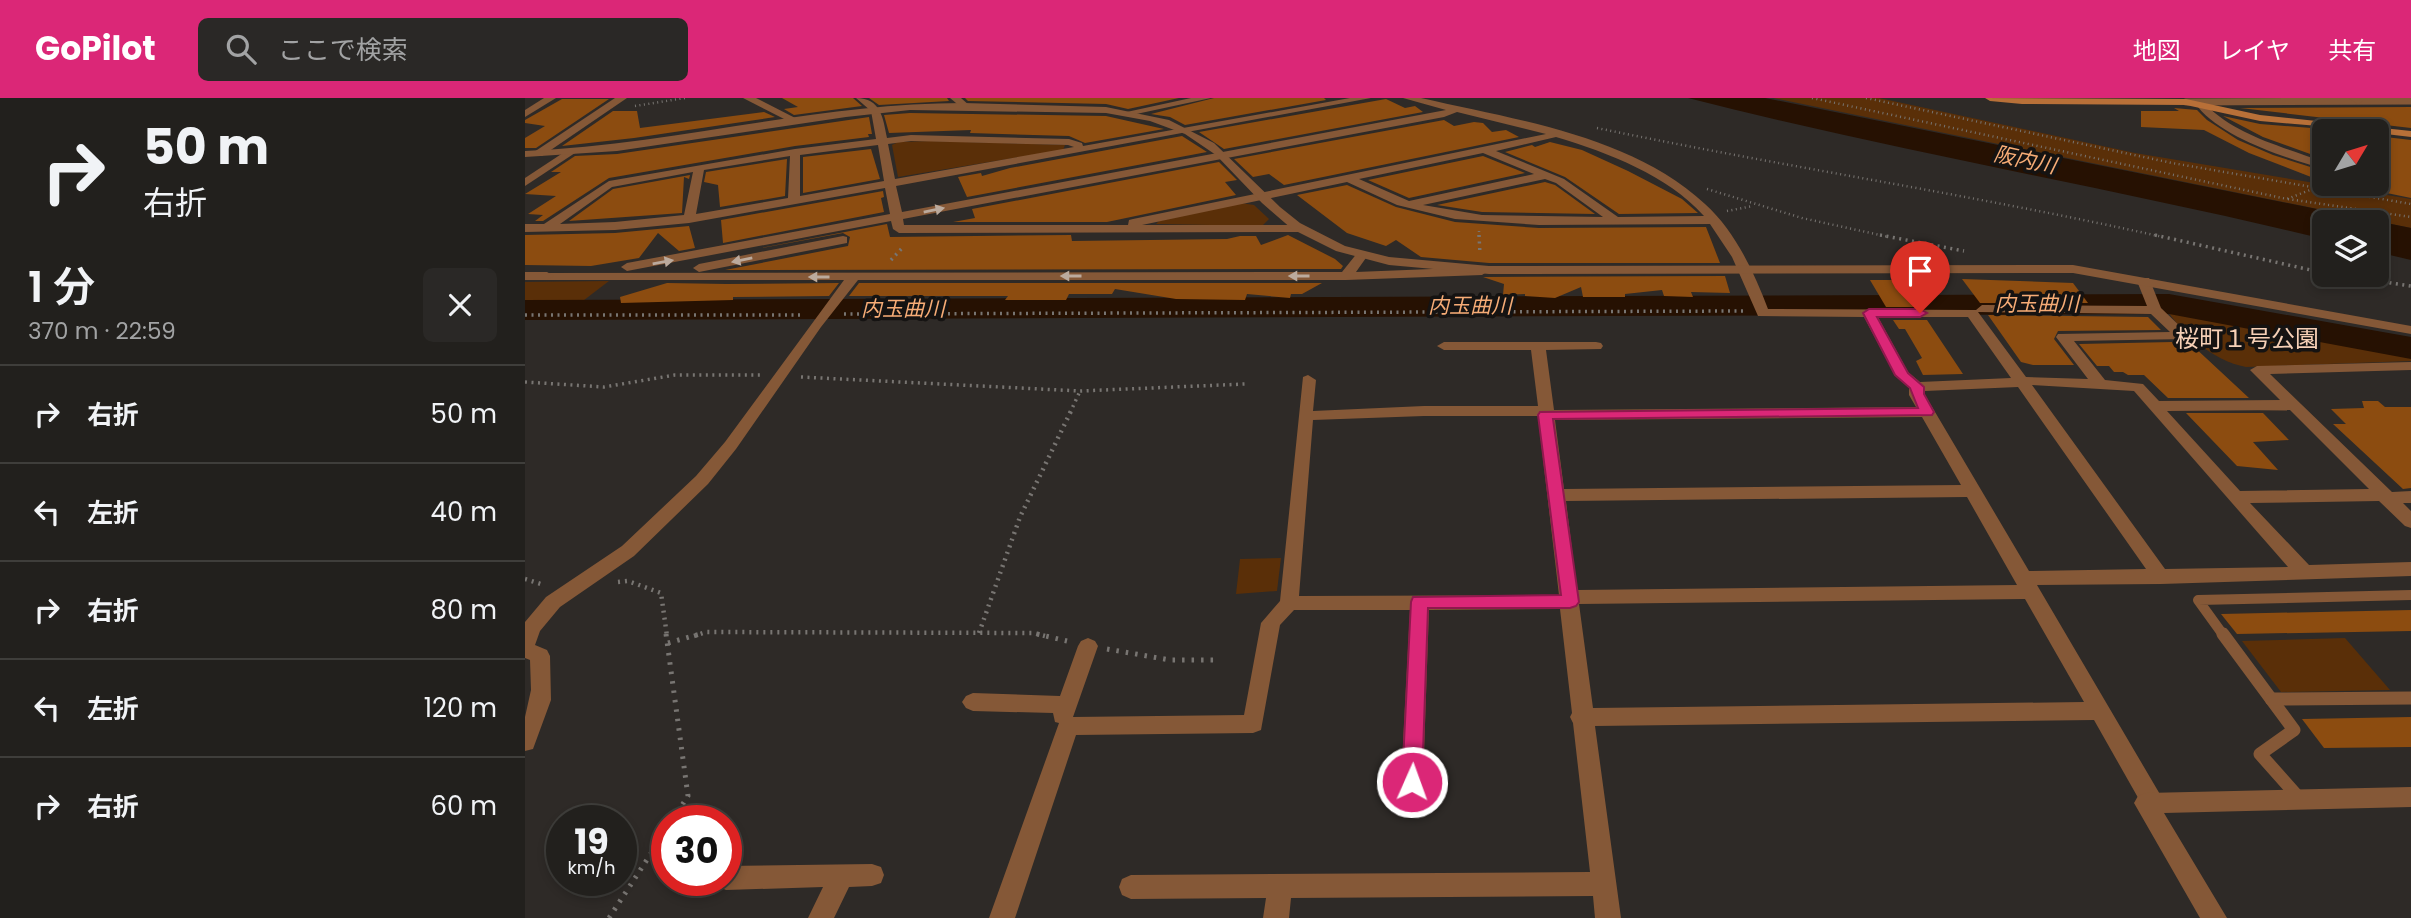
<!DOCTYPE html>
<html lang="ja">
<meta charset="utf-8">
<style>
body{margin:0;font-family:Poppins,"Noto Sans JP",sans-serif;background:#2a2826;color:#f1f3f6;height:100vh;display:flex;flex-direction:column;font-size:26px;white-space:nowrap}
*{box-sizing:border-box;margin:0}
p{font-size:23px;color:#a2a3a4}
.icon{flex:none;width:38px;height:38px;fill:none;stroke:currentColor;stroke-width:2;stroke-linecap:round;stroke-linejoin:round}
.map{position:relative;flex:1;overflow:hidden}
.panel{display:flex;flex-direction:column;background:#22201d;width:525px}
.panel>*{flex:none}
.guide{background:#22201d;color:#f1f3f6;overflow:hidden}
.needle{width:46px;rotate:52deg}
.tools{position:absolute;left:1787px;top:21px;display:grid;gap:14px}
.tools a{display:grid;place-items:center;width:77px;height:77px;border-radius:10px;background:#22201d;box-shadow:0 4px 10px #0003,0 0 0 2px #3f3e3b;font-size:35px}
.speed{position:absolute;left:21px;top:707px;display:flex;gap:14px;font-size:35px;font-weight:700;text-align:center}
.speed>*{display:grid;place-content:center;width:91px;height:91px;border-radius:50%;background:#22201d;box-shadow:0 4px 10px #0003,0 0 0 2px #3f3e3b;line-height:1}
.speed small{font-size:18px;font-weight:400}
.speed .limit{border:10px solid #d22;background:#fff;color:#111}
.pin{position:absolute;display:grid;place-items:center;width:60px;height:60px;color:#fff;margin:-72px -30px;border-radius:50% 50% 50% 0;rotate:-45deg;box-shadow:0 0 7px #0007}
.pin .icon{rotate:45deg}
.me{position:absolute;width:77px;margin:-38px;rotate:2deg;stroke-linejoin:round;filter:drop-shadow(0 0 5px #0008)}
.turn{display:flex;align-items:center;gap:24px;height:147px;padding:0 28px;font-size:32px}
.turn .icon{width:91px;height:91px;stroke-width:2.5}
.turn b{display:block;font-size:49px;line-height:60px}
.round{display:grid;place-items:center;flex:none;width:74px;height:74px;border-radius:10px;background:#2a2826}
.summary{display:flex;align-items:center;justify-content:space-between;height:119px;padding:0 28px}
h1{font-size:42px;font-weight:600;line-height:52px}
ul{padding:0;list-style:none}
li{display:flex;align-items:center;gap:21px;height:98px;padding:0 28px;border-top:2px solid #3f3e3b}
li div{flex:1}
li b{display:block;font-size:26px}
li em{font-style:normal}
header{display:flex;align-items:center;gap:42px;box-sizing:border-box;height:98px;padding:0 35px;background:#db2777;color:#fff}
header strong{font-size:33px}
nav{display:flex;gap:38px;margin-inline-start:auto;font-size:24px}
.search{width:490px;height:63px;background:#2a2826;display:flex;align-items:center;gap:18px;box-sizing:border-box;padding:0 24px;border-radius:10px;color:#a2a3a4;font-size:26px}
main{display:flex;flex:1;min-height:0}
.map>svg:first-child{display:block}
.green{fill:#5a2f08}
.water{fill:#261102}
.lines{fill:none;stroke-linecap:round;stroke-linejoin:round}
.river{fill:#261102;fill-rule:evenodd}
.building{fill:#8c4c10}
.path-far3{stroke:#787572;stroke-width:2.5;stroke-dasharray:1 3.5;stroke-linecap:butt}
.path-far2{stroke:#787572;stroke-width:3.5;stroke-dasharray:2 4.5;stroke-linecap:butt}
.path-far1{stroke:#787572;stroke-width:4.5;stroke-dasharray:2 5;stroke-linecap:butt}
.path{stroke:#787572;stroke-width:5;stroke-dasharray:2.5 7;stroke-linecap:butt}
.service-far2{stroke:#855837;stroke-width:7}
.service-far1{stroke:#855837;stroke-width:10}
.service{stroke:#855837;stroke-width:13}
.minor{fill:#855837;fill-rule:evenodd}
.tertiary{fill:#855837;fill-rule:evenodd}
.secondary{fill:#b87038;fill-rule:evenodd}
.oneway{fill:#bbaa9d}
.route{fill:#db2777;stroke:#8e194d;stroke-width:2}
.labels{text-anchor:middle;stroke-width:7;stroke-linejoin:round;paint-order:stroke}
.far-water-label{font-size:21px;font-style:italic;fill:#f6ac76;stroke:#151312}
.park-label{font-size:24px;fill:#f6d0b6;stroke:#151312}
</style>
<header>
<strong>GoPilot</strong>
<div class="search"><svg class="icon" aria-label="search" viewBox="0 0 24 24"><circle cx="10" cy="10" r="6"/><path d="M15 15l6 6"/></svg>ここで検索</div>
<nav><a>地図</a><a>レイヤ</a><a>共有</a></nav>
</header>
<main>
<section class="panel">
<div class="guide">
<div class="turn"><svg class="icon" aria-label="right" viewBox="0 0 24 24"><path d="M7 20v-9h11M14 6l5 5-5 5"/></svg><div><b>50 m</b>右折</div></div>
</div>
<div class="summary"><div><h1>1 分</h1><p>370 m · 22:59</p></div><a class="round"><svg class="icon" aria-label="close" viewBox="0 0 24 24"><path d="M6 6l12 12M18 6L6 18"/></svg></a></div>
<ul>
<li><svg class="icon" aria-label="right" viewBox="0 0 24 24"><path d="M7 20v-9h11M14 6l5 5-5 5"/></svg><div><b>右折</b></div><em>50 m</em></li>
<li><svg class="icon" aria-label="left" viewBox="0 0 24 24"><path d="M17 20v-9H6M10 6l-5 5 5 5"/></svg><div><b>左折</b></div><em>40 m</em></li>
<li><svg class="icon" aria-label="right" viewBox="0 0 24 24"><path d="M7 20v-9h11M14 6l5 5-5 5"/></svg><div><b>右折</b></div><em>80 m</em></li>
<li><svg class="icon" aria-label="left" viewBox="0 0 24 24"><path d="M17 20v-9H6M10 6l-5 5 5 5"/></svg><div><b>左折</b></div><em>120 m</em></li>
<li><svg class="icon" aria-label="right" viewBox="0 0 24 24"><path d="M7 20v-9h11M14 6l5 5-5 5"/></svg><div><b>右折</b></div><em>60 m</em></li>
</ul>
</section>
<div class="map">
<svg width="1886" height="820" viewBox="0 0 1886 820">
<rect width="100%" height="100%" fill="#2e2a27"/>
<!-- green -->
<g class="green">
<path d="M1248,0H1354L1610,55L1886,101V130Z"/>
<path d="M406,43L540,47L538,52L373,79L367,47L373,44Z"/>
<path d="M716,105L729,107L744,121L737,128L631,126L634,123Z"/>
<path d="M84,183L46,212H0V184Z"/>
<path d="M1642,198L1886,245V263L1721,269C1688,263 1650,232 1636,201Z"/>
<path d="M756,460L752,493L711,496L715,461Z"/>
<path d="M1820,540L1865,592L1756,594L1717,543Z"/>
</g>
<!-- water -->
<path class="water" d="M1163,0H1240L1886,130V162L1852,154V124H1799V141C1588,90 1374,54 1163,0Z"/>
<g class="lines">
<!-- river -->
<path class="river" d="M1644,196L1886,239V261L1644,216L0,222V202Z"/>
</g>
<!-- building -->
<g class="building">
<path d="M257,0H328L337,8L269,17L259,11L273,9Z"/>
<path d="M344,0H422L424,3L354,7Z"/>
<path d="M440,0H654L603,11L581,6L443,3Z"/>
<path d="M689,0H799L801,2L660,27L645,19L626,16Z"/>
<path d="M37,1H84L11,50H0V40L20,28L0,25V22Z"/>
<path d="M861,1L880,10L890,8L898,14L699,51L674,34Z"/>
<path d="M1886,9V30L1715,10Z"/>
<path d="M1649,10L1672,12L1682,22L1713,42L1748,57L1798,73L1786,79L1724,55L1679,32L1616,29V13H1654Z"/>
<path d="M88,13H112L115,30L239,14L250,19L109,40L37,48Z"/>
<path d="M385,15L581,18L639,31L560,45L544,38L445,35L446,32L364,35L359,17Z"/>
<path d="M1698,18L1735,26L1824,33H1799V61L1738,39Z"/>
<path d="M344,19L347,36H343L344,39L270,48L84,80L18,123H10L18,117L3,116L31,98L0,96L36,74H26L50,58L92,56Z"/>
<path d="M919,22L929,28L949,24L958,25L967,34L981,32L994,39L759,87L744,76L728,79L709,61Z"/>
<path d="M657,38L682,54L442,99L433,79L456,75L457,78L485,70Z"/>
<path d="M1852,38L1886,42V100L1852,93Z"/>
<path d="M1025,44L1057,52L1103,73L1157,101L1173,115L1094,116L1040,79L980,54L1007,47L1010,49Z"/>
<path d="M346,51L355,81L278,95V59Z"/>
<path d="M958,58L1000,75L884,100L843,82Z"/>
<path d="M262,61L260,98L195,109L193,87L179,84L181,74Z"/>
<path d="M694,64L712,82L700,84L711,97L582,124H428L450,120L447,111Z"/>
<path d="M165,77L164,81L159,79L157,115L44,123L88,91Z"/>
<path d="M1020,84L1030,87L1070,116L957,114L912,107Z"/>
<path d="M822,87L871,109L930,124L1014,130L1181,129L1195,165H964L896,159L871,142L861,148L822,135L772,97Z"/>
<path d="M358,93L359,99L356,100L359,114L198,145L196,122Z"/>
<path d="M362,126L365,139L546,137L547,143L702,141L715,138H731L736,147L763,137L810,161L818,168L816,171L200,172L323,148L325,139L318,135L199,157Z"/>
<path d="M164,128L170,150L154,153L133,135L114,160L66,168L0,167V137L90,135Z"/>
<path d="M1200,178L1205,195L1166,194L1168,199L1139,198L1137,192L1100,196V199H1058L1056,189L1030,200L1000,198V196L978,197L979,186L958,179Z"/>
<path d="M1437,181L1548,185L1563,205H1455Z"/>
<path d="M1345,182H1377L1394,209H1361Z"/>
<path d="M142,185L201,186L314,185L304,198L208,199V202L96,205L95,199Z"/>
<path d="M334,185H797L777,196H766L765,200L722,196L720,202L651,201L590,191L587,196H544L541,202H480L483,198H324Z"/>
<path d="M1463,217L1623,219L1636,232L1533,233L1529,241L1549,267H1508L1496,264Z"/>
<path d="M1368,222H1402L1438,276L1398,277L1391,263L1397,260L1380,231H1374Z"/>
<path d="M1647,244L1650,247H1667L1724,300H1643L1619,277H1603L1598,274H1589L1584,268H1572L1554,246Z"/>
<path d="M1837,303H1853L1860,309H1886V390L1878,391L1808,326H1821L1806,311L1839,310Z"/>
<path d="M1661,315H1738L1764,342L1728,344L1753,372L1712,368Z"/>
<path d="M1886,512V533L1712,536L1696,516Z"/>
<path d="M1886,619V649L1799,650L1777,621Z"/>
</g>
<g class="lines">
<!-- path-far3 -->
<g class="path-far3">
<path d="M1287,0L1762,101L1785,92"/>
<path d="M1341,0L1647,65L1886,106"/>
<path d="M110,8L160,0"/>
<path d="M1072,30C1260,69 1450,97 1638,139"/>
<path d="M1182,91L1277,120L1364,139"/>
<path d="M1763,101L1886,119"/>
<path d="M1202,113L1228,108"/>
<path d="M954,133V139"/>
</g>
<!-- path-far2 -->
<g class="path-far2">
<path d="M954,137L955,156"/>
<path d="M1355,137L1439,153"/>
<path d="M1630,137L1799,175"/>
<path d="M366,162L379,148"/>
<path d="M1813,177L1886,188"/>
<path d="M319,216L1220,213"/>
<path d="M0,217H279"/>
<path d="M276,279L555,293L720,286"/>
<path d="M0,284L79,289L150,277H236"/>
<path d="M545,315L555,293"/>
</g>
<!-- path-far1 -->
<g class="path-far1">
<path d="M0,481L19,487"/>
<path d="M93,484L103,483L136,495L142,538"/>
<path d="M454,535L495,419L546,313"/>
<path d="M169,538L181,534L509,535L520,538"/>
</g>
<!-- path -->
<g class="path">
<path d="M141,536L163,698L147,723"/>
<path d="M512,536L542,543"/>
<path d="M143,545L175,536"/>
<path d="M582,551L645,562H695"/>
<path d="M84,820L142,731"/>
</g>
<!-- service-far2 -->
<path class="service-far2" d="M1661,4L1886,3"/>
<!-- service-far1 -->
<path class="service-far1" d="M1699,538L1673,502L1886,497"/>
<!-- service -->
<g class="service">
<path d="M1698,536L1769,632L1735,656L1775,701"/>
<path d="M1746,601L1886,600"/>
</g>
<!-- minor -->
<g class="minor">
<path d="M19,0H31L0,19V12Z"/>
<path d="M90,0H102L17,58H9V54Z"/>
<path d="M218,0H231L278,24L269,26Z"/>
<path d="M331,0C356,0 358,20 362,40L386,37L544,41L557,45L558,48L825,0H846L371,88L377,114L921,12L878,0H896C991,22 1105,37 1180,106C1210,133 1229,174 1243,211L1451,212L1457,207L1622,208L1612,183L1614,180H1624L1636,210L1662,235V241L1549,243L1580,282L1618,286L1634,303L1755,302L1725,272L1732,268L1886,264V272L1745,276L1867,394L1886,393V405H1878L1886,413V430L1880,428L1854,403L1725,405L1784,467L1886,464V478L1636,486L1512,487L1636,698L1640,705L1636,712L1628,715L1620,712L1569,622L1070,628L1096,820H1070L1068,798L766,800L764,820H738L741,800L606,801L597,797L594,789L597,781L606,777L1065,774L1048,625L1045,619L1047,615L1035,511L904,512L898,684L895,691L887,694L879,691L876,684L885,512H769L755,527L736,632L728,635L551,637L490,820H464L534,625L530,624L528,615L448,613L441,610L437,604L441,598L448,595L535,598L553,548L556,543L563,540L570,543L573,548L548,619L719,617L736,525L755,503L778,279L783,277L791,282L788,313L899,308H1013L1006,252H919L912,248L919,244H1071L1076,245L1078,248L1076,251L1021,252L1029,312L1391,309L1384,297V290L1370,277L1339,219L1233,218L1207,159L1185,126L1014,127L930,121L872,107L822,84L617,127H778V133L774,134L374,135L368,131L366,123L102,173L96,169L102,165L365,116L360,90L164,125L90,132L0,134V126H19L84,83L270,51L351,41L346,13ZM932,14L1021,36L608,121L604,122L603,127H379L378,121L919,19ZM1031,39C1084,55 1142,77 1179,118L1093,119L1039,81L971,53ZM386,43L543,47L549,49L370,81L363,46ZM353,47L359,83L275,98V57ZM958,55L1009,76L884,103L834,81ZM265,58L263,100L171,116L179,72ZM168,74L159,117L90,124L35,126L87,89ZM1020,81L1031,85L1078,119L957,117L898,107ZM1453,214L1626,216L1645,234L1533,236L1531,239L1563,281L1501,279ZM1353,219H1443L1486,280L1395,284L1383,274ZM1507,287L1609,293L1763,469L1640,471ZM1493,289L1621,471L1504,473L1400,297V293ZM1765,312L1844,391L1715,393L1642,313ZM899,318H1013L1034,497L774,498L788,322ZM1397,319L1436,387L1039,391L1030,322ZM1442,399L1492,487L1052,492L1041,403ZM1500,501L1559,604L1068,610L1054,506Z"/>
<path d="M425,0H436L445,8L437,10Z"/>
<path d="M666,0H686L602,18L597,15Z"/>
<path d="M1823,0H1835L1838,3L1833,6Z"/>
<path d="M1675,7H1681C1712,38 1759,49 1799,64V71C1761,60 1698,40 1673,9Z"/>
<path d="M44,51L53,53L0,88V80Z"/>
<path d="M318,138L322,139V145L174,174L168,170L174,166Z"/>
<path d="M837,153L843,157L831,174L957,169L963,173L957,177L821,182H333L296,229L211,351L183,386L109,458L35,509L15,533L10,547L22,552L25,558L26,602L8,651L0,653V619L6,592L5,562L0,560V524L21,499L97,448L171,378L200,344L319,182H22L17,181V175L817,174L833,154Z"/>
<path d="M347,766L356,769L359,777L356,785L347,788L324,789L309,820H283L298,789L201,792L192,788L190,782H201V768Z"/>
</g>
<!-- tertiary -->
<g class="tertiary">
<path d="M438,5L581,9L644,22L689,45L755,109L775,125L820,148L864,159L964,168L1548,167L1886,228V236L1548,175L964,176L864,167L811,153L767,131L737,105L691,57L660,36L625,23L581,15L385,12L321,19L92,53L0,59V53C147,47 291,5 438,5Z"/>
<path d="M0,174H22L29,178L22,182H0Z"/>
<path d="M1886,689V709L1639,715L1702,820H1675L1609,705L1613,698L1621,695Z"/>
</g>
<!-- secondary -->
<path class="secondary" d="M1460,0L1661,1L1735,17L1886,33V39L1852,35V33L1735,23L1661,7L1497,6L1465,3Z"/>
</g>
<!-- one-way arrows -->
<defs><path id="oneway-solid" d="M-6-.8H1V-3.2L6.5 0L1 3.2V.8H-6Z" transform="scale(1.75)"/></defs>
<g class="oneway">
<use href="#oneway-solid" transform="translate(409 112) rotate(-11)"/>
<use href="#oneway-solid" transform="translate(217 162) rotate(169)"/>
<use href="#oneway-solid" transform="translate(138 164) rotate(-10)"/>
<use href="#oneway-solid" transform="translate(546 178) rotate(180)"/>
<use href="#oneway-solid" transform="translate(774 178) rotate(180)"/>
<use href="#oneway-solid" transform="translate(294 179) rotate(-180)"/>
</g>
<!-- route -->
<path class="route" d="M1344,211H1395L1402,215L1395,219H1352L1383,275L1399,289V296L1409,314L1407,317L1028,321L1054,504L1051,508L1045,510H903L897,684L894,690L887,693L880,690L877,684L886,504L888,499L1036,497L1013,317L1015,314L1393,310L1385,290L1370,277L1338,215Z"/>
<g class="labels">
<!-- far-water labels -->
<g class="far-water-label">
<text transform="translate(1500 62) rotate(12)" y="7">阪内川</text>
<text x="1512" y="213">内玉曲川</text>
<text x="945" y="215">内玉曲川</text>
<text x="378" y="218">内玉曲川</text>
</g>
<!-- park labels -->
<g class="park-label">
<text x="1722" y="249">桜町１号公園</text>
</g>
</g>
</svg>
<div class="tools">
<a><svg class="needle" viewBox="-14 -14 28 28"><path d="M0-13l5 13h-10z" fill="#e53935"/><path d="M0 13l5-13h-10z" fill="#a2a3a4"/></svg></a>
<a><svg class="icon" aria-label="layers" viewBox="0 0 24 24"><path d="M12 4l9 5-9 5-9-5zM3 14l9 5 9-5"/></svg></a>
</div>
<div class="speed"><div>19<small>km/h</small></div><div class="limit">30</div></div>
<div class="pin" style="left:1395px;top:215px;background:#d93025"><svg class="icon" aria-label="arrive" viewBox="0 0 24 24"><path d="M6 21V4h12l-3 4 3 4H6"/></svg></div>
<svg class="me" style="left:887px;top:684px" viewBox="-20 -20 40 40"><circle r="17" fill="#db2777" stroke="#fff" stroke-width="3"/><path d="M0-11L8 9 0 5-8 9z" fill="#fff"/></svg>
</div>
</main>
